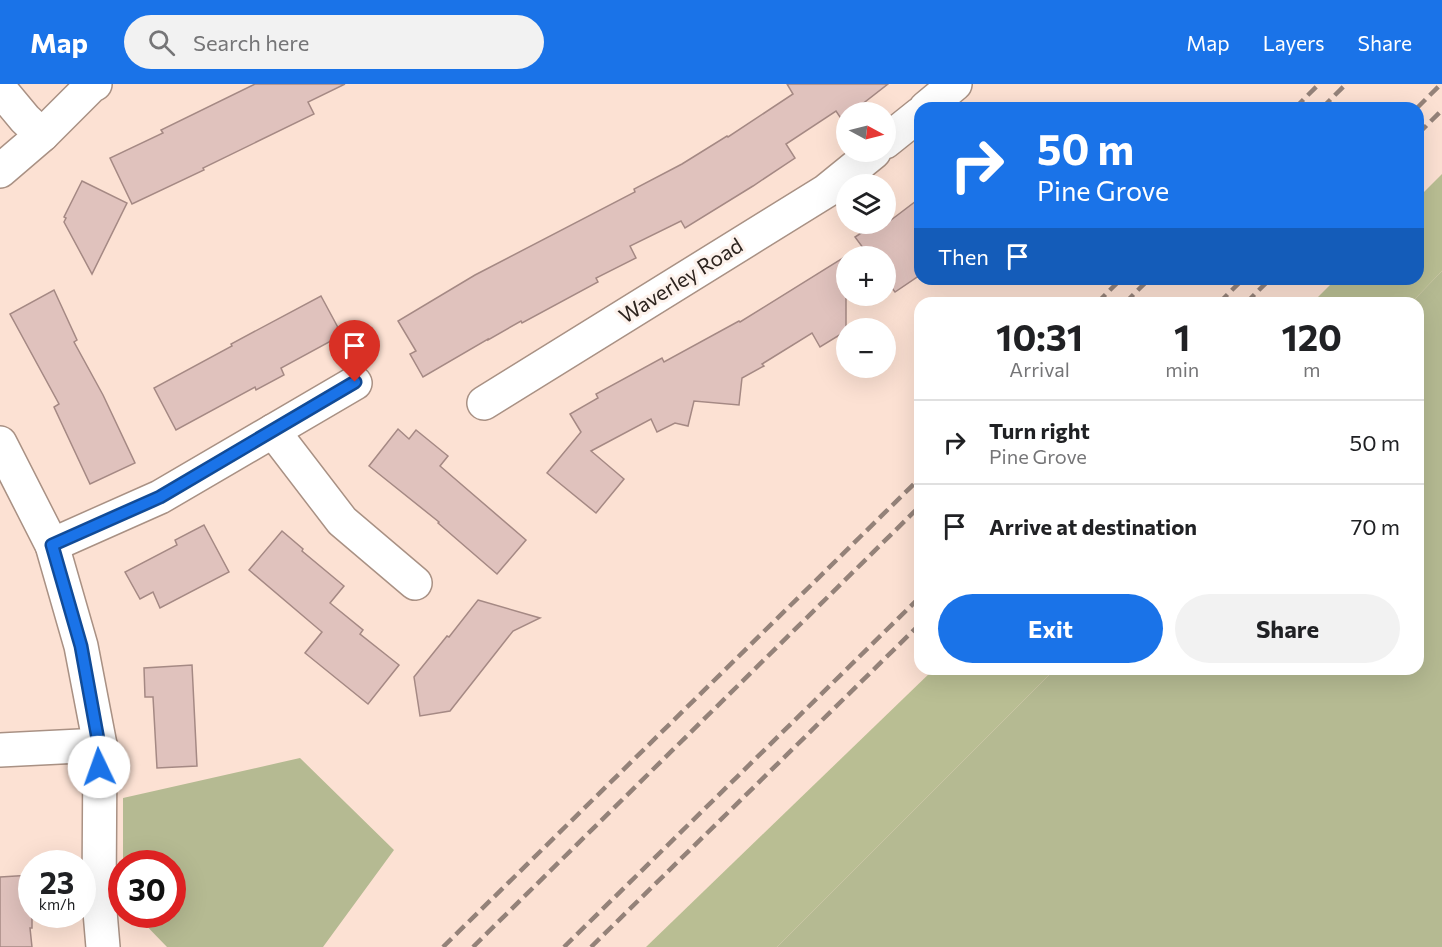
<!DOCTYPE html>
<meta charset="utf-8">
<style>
body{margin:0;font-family:Commissioner,sans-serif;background:#f2f2f2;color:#202124;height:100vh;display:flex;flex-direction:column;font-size:22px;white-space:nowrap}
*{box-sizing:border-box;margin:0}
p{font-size:20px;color:#757577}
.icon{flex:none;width:33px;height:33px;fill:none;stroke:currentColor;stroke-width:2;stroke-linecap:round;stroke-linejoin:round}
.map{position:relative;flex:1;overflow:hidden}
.panel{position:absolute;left:914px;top:213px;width:510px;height:378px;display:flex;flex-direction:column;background:#fff;border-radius:18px;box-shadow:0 6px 24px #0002}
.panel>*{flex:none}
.banner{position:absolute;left:914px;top:18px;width:510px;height:183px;border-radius:18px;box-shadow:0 6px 24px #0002;background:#1a73e8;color:#fff;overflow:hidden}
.needle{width:39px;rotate:97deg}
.controls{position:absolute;left:836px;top:18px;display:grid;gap:12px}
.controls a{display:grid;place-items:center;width:60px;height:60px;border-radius:50%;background:#fff;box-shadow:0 6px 24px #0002;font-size:30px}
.speed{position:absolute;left:18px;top:766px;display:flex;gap:12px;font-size:30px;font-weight:700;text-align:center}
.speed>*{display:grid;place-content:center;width:78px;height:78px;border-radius:50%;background:#fff;box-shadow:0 6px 24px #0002;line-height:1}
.speed small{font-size:15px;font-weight:400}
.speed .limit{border:9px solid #d22;background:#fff;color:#111}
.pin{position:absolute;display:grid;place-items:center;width:51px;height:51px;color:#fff;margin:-62px -26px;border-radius:50% 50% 50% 0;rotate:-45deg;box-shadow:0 0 6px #0007}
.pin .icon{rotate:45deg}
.me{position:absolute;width:66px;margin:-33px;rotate:357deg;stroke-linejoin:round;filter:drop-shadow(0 0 4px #0008)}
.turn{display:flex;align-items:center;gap:21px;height:126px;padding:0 24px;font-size:27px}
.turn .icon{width:78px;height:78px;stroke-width:2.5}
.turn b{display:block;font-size:42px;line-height:51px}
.then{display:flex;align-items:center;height:57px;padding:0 24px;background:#0003;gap:12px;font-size:22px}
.eta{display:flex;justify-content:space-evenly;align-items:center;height:102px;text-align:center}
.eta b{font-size:36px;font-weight:700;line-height:42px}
.cta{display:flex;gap:12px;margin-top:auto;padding:12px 24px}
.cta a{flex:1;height:69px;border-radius:36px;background:#1a73e8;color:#fff;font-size:24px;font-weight:700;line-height:69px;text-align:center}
.cta a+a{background:#f2f2f2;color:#202124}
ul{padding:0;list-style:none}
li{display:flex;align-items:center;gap:18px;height:84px;padding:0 24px;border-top:2px solid #e0e0e0}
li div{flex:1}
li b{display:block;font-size:22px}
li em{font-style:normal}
header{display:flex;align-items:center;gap:36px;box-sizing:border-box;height:84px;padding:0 30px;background:#1a73e8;color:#fff}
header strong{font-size:28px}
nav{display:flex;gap:33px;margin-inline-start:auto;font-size:21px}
.search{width:420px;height:54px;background:#f2f2f2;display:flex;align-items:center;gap:15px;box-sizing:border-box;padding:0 21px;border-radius:33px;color:#757577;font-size:22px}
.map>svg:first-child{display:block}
.green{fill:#b5ba92}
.forest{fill:#b9be93}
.building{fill:#e0c2bd;stroke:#a58984;stroke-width:1.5}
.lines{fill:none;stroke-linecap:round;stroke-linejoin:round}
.minor-casing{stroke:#a99184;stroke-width:36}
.minor{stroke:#fff;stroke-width:33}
.rail{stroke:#948279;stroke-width:4.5;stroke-dasharray:12 6;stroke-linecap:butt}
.route-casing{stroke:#114b97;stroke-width:15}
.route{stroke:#1a73e8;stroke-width:10}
.labels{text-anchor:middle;stroke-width:6;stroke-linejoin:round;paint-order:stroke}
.street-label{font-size:21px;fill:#2d241f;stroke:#fdf2ec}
</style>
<header>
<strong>Map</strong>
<div class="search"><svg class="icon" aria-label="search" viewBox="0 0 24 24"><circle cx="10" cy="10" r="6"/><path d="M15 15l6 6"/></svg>Search here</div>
<nav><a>Map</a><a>Layers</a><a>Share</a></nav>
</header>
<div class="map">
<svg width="1442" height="863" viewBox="0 0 1442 863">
<rect width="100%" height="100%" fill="#fce1d3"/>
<!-- green -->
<g class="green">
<path d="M1442,187V863H777L1055,585H1418V219H1411Z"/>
<path d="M300,674L394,766L323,863H167L136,831H172V780H123V714Z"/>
</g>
<!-- forest -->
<g class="forest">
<path d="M1442,90V187L1411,219H1312L1336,195H1418V114Z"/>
<path d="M934,585H1055L777,863H646Z"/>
</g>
<!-- building -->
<g class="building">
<path d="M255,0H345L308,18L314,30L203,84L204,86L132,120L110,74L163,49L161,46Z"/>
<path d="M787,0H888L852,28H846V33L842,36L836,27L786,60L795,74L753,102L685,144L681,137L630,162L636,174L596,194L598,198L522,239L521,237L488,256V255L423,293L410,270L416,267L398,237L475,191L635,108L634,105L682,80L727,52L728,53L793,10Z"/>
<path d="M82,97L127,119L92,190L64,138L66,134L64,133Z"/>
<path d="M920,114V191L895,208L885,195V172H869L855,153L875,140H885V132L887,131L891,136Z"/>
<path d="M846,172V247L820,263L812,249L762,280L764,282L742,294L739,321L694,317L688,342L675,339L657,348L651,335L591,367L624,395L596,429L547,389L581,348L570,330L598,314L596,310L662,274L664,278L739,237L740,238Z"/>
<path d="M54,206L77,256L74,258L103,311L135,379L90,400L54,323L59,320L10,230Z"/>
<path d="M321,212L342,251L281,284L284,291L256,306L255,303L176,346L154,304L232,262L231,260Z"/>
<path d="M398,345L409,355L416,346L448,372L440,382L526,456L497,490L438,439L439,438L369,382Z"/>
<path d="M204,441L229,488L160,524L153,508L140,515L125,488L177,461L175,456Z"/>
<path d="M282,447L303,465L302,467L344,502L330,519L363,546L360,550L399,581L368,620L305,569L322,548L249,486Z"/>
<path d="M478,516L540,534L513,547L450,627L420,632L414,593L447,552L449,553Z"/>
<path d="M192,581L197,682L157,684L153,613H145L144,584Z"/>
<path d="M32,791V844H30L32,863H0V793Z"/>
</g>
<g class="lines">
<defs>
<g id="minor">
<path d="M0,5L25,35L42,51"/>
<path d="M926,24L955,0"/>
<path d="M885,58L920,30"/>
<path d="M0,87L42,51L91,2L95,0"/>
<path d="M484,319L826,107L874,68"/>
<path d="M273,347L342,437L415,499"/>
<path d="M0,359L52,461L81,562L100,661L99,816L103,863"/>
<path d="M52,461L160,413L355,299"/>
<path d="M0,666L100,661"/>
</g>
</defs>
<!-- minor casing -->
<use href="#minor" class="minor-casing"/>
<!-- minor -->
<use href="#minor" class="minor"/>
<!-- rail -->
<g class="rail">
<path d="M1295,24L1319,0"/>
<path d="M1322,24L1346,0"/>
<path d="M1417,24L1441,0"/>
<path d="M1418,50L1442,26"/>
<path d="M1097,219L1121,195"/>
<path d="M1125,219L1149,195"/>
<path d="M1219,219L1243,195"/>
<path d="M1246,219L1270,195"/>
<path d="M443,863L920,394"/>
<path d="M473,863L920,422"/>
<path d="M564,863L920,513"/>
<path d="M591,863L920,540"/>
</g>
</g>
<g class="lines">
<defs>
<path id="route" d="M99,683V661L81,562L52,461L160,413L355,298"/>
</defs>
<!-- route casing -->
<use href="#route" class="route-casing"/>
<!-- route -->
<use href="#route" class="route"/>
</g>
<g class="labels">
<!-- street labels -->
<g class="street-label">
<text transform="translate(681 197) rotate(-32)" y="7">Waverley Road</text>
</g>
</g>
</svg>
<div class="controls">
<a><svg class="needle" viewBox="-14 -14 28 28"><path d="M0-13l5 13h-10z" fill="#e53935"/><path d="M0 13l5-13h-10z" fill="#757577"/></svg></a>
<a><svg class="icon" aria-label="layers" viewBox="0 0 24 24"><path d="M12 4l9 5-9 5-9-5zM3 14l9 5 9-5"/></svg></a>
<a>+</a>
<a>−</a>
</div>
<div class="speed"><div>23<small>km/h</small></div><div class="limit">30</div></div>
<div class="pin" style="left:355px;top:298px;background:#d93025"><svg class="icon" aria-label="arrive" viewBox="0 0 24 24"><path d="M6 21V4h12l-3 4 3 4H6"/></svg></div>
<svg class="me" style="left:99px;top:683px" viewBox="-20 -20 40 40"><circle r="19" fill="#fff"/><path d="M0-13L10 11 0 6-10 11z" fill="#1a73e8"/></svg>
<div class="banner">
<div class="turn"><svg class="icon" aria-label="right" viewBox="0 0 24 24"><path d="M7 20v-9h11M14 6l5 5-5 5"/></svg><div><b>50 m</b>Pine Grove</div></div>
<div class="then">Then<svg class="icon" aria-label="arrive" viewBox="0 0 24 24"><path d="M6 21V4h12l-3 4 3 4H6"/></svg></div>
</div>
<section class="panel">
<div class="eta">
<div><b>10:31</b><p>Arrival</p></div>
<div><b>1</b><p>min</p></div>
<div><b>120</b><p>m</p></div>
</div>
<ul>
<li><svg class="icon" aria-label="right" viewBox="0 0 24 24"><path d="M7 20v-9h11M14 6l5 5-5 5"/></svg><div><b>Turn right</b><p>Pine Grove</p></div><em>50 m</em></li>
<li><svg class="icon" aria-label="arrive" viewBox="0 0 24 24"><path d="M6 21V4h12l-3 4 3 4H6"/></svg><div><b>Arrive at destination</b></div><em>70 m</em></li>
</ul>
<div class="cta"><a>Exit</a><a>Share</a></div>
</section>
</div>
